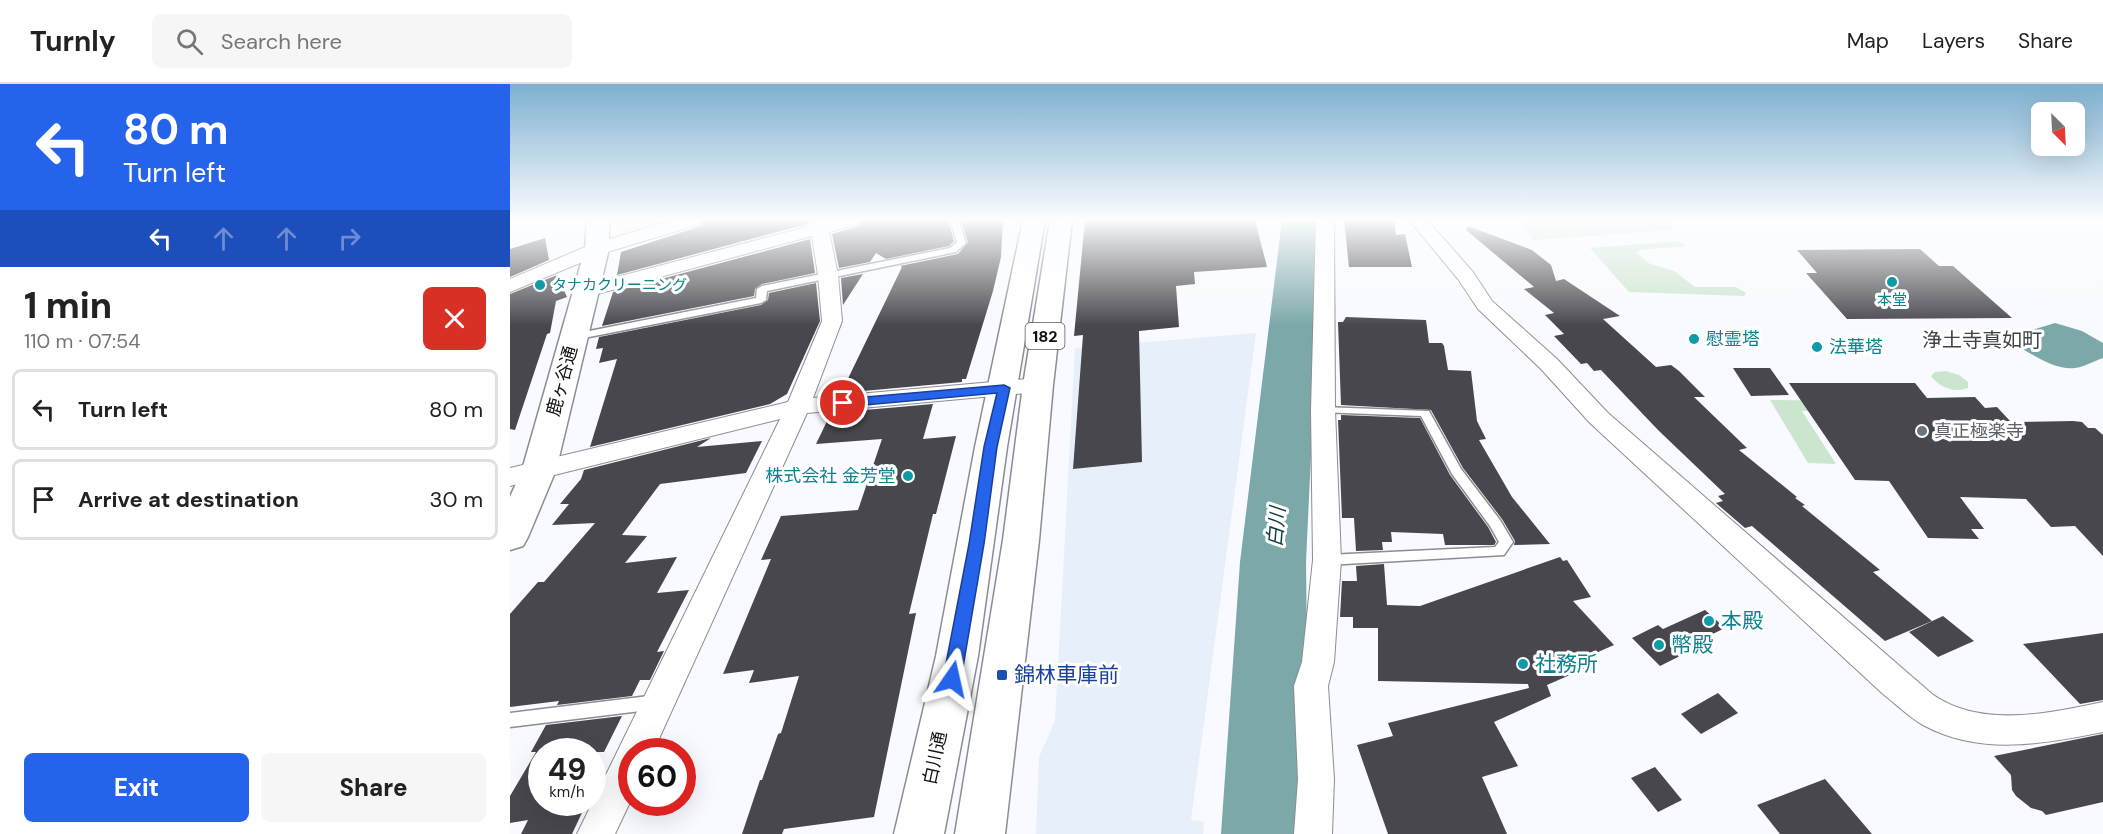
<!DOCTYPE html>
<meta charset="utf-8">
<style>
body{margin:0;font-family:"DM Sans","Noto Sans JP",sans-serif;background:#f6f6f6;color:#222;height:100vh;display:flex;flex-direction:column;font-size:22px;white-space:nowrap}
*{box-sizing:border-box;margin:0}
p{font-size:20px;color:#767676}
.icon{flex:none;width:33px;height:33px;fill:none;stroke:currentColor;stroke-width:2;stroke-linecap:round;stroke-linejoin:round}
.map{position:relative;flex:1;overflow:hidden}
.side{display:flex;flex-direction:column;background:#fff;width:510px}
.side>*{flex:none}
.banner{background:#2563eb;color:#fff;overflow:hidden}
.needle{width:39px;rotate:156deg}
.tools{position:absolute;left:1521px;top:18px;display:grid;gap:12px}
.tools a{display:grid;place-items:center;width:54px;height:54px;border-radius:9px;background:#fff;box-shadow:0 6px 24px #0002;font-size:30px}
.speed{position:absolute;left:18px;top:654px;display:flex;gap:12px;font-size:30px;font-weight:700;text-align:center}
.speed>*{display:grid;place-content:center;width:78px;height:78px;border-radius:50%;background:#fff;box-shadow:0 6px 24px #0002;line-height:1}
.speed small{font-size:15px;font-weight:400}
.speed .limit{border:9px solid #d22;background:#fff;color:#111}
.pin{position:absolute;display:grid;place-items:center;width:51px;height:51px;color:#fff;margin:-26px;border:3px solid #fff;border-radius:50%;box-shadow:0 2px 6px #0007}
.me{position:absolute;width:66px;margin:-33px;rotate:11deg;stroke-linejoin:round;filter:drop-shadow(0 0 4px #0008)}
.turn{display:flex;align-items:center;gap:21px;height:126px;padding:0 24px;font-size:27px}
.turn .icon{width:78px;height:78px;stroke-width:2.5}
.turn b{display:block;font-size:42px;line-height:51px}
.lanes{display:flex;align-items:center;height:57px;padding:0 24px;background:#0003;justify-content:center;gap:30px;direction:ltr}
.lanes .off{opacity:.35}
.round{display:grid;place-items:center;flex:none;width:63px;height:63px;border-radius:9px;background:#f6f6f6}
.head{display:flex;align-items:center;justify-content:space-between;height:102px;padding:0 24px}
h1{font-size:36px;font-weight:800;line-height:45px}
.action{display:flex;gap:12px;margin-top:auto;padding:12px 24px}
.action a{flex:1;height:69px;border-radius:9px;background:#2563eb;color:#fff;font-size:24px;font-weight:800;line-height:69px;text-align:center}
.action a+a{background:#f6f6f6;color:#222}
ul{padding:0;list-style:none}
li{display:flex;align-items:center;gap:18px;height:81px;margin:0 12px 9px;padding:0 12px;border:3px solid #e0e0e0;border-radius:9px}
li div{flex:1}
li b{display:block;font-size:22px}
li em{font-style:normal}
header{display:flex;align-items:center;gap:36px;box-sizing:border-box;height:84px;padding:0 30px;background:#fff;border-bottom:2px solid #e0e0e0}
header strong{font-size:28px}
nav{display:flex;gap:33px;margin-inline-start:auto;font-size:21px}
.search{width:420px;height:54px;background:#f6f6f6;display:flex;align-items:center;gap:15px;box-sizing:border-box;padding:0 21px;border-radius:9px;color:#767676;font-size:22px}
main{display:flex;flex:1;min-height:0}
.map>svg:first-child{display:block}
.built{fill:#e7effb}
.education{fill:#ffeddc}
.green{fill:#cce5cf}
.water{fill:#7ca8aa}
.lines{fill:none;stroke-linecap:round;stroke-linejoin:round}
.river{fill:#7ca8aa;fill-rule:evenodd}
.building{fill:#47474d}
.lane-casing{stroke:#8a8d92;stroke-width:3}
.street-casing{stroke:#8a8d92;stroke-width:2}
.secondary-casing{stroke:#8a8d92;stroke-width:3}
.primary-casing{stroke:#8a8d92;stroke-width:3}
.lane{fill:#fff;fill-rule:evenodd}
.street{fill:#fff;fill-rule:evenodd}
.secondary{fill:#fff;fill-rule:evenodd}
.primary{fill:#fff;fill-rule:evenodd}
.route{fill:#2563eb;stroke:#184099;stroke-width:1.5}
.culture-dot{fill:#0f9aa8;stroke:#fff;stroke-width:2}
.worship-dot{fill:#6b7280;stroke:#fff;stroke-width:2}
.transit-dot{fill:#1a4fb4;stroke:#fff;stroke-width:2}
.labels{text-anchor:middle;stroke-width:6;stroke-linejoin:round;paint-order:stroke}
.far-culture-label{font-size:15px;fill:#0d838f;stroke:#fff;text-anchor:start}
.shield{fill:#fff;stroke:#58585a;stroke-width:1.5}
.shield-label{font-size:16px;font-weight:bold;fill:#101113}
.culture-label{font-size:18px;fill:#0d838f;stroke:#fff;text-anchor:start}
.street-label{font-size:18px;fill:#101113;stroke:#fff}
.worship-label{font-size:18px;fill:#5b616d;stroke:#fff;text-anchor:start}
.neighbourhood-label{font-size:20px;fill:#3f4246;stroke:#fff}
.water-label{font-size:20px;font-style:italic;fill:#113c3e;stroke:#fff}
.near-culture-label{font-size:21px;fill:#0d838f;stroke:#fff;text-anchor:start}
.near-transit-label{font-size:21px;fill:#164399;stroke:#fff;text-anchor:start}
</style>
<header>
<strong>Turnly</strong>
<div class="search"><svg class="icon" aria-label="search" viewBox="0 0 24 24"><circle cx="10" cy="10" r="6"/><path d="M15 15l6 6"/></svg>Search here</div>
<nav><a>Map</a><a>Layers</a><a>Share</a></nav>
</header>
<main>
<section class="side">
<div class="banner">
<div class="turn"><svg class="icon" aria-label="left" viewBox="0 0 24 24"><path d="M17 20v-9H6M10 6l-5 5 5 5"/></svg><div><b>80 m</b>Turn left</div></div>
<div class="lanes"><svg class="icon" aria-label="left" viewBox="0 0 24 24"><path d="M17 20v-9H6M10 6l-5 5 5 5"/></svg><svg class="icon off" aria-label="ahead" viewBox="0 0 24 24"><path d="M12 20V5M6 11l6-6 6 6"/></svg><svg class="icon off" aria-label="ahead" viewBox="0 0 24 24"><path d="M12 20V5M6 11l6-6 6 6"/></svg><svg class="icon off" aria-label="right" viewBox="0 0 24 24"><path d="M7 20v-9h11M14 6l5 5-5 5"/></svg></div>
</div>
<div class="head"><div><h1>1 min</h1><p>110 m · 07:54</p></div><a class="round" style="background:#d93025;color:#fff"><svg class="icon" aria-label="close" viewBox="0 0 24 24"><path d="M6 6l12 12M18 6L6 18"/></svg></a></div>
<ul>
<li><svg class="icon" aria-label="left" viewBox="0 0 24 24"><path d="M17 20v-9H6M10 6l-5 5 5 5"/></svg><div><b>Turn left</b></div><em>80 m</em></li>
<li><svg class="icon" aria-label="arrive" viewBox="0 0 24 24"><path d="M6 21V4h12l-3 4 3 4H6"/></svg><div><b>Arrive at destination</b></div><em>30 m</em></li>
</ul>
<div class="action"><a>Exit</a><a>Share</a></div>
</section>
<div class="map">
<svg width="1593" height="750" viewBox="0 0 1593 750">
<rect width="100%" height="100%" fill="#f8faff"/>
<!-- built -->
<path class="built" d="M746,249L681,736L694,737L693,750H526L529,673L545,637L565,264Z"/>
<!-- education -->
<path class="education" d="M108,137H167L113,151H108Z"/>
<!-- green -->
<g class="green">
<path d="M1062,136L1156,137L1165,146L1023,156L1011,140Z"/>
<path d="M1168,157L1176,162L1130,166L1127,169L1138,179L1164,187L1185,203H1226L1236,209L1234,212L1119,208L1080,164Z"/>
<path d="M1436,287L1449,291L1458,298V304C1444,309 1430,304 1421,292L1425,288Z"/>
<path d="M1260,316L1343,317L1350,327H1292L1326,380L1298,379Z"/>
</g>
<!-- water -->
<path class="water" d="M1545,239L1572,247L1593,259V274C1584,277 1574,283 1565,284C1547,286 1529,274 1514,266L1522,246Z"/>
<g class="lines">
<!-- river -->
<path class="river" d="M772,136H812L796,478L799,750H711L730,478Z"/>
</g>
<!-- building -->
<g class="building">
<path d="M194,136H297V140L107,191L111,168L191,142Z"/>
<path d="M352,136H438L444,157L439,162L376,175L366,169L360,178L329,184L322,150L349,142Z"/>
<path d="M493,136L491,173L483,207L456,295H452V298L331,309L392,183L390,182L448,170L458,158L451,137Z"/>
<path d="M575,136H745L757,183L684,188L685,200L666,202L669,243L629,247L632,378L563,385L573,251L564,252Z"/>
<path d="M834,136H884L886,151L895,150L902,183H839Z"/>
<path d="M958,142L1022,166L1041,181L1046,197L1054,195L1110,232L1093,235L1146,283L1161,281L1169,287L1195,313H1184L1237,364L1229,366L1287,413L1285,414L1295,421L1292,422L1370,486L1363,488L1422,537L1375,557L1242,442L1235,444L1206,419L1213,417L1208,412L1215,410L1148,346L1091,286L1084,287L1077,279L1071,280L1044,252L1054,250L1035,231L1044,229L1014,205L1024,203L956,146Z"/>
<path d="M35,154L39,176L0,193V165Z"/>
<path d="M300,155L305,189L252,200L245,205L244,212L92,242L103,208Z"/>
<path d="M1410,165L1429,182H1443L1502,234L1337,235L1296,189H1307L1287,166Z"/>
<path d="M353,190L333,221L331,194Z"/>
<path d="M47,191L57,213L46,217L40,249L37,250L5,346L0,345V210Z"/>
<path d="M306,199L310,237L277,310L260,320L80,363L107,275L89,279L93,264L86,265L89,253L251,221L258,216L259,209Z"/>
<path d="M836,233L916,236L919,259H932L934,262L938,286L961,287L967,337L976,355L969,356L1002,413L1040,460L1004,461L1005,457L992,435L953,384L921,326L831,321L828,238H833Z"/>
<path d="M1223,284H1260L1279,311L1241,312Z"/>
<path d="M1279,299H1405L1417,314L1465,313L1475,324L1487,323L1501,338L1563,337L1572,338L1578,344H1585L1593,351V472L1565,442L1541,443L1516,415L1450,413L1474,445H1461L1469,455L1418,454L1379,397L1345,396Z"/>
<path d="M423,320L413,355L446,352L426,430H423L399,530L406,529L364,733L274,745L272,750H232L250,696H252L268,650L271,649L289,592L239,599L244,586L213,590L261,475L251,476L271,432L348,426L372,355L306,360L321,329Z"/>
<path d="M831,331L910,334L940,391L978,443L986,458L984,461H935L933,450L881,448L882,458H872L873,466L846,467L844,434H832L828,336H831Z"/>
<path d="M201,354L187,363L252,357L236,389L150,400L112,451L137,452L115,479L167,473L147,509L179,506L147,568L154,567L140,596H130L122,612L47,621L49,617L0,623V530L28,498H34L85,439L42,441L59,420H50L71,395L74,386Z"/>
<path d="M1050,473L1053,477L1057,476L1081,513L1063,517L1104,561L1070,576L1076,584L1037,601L1041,612L984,638L1008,682L972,693L997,750H878L847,661L883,652L878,639L1019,604L1018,600L868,597V544H843V533H830L832,497H847L846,482L874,480L877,521L910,522Z"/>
<path d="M1195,526L1215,544L1172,565L1176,569L1150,582L1122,554L1148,541L1153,545Z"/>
<path d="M1433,532L1464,557L1428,573L1399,548Z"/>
<path d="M1593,549V616L1570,620L1513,560Z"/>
<path d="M1208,609L1228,629L1191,650L1171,630Z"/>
<path d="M112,632L94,668H32V718H77L62,750H11L18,736L0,739V712L26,668H21L36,641Z"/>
<path d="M1593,650V718L1536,731L1532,727L1521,724L1506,712L1502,706L1501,691L1484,672Z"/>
<path d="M1145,683L1172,716L1148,728L1121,694Z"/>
<path d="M1315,695L1362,750H1270L1247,721Z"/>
</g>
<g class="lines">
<defs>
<g id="lane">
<path d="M440,136H448L456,159L446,168L257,207L256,216L251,219L64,256L59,253L64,250L246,214L247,205L252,202L440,164L447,158Z"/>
<path d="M813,323L919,327L951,385L990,436L1003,458L994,471L817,481L812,480L810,476L812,472L817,471L985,463L989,458L980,442L942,390L911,332L809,328L807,326Z"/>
<path d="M147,611L153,613L155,618L153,623L147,625L0,643V629Z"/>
</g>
<g id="street">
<path d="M163,136H192L190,140L94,169L0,208V195L80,161Z"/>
<path d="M299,136H350L348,140L319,148L328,191L332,237L303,314L528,294L536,296L540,301L536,306L528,308L297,329L143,668H122V714L105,750H67L270,335L0,402V384L278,318L312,237L308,191L302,152L76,213L69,211L66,207L69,203L300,142Z"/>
<path d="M806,136H824L825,326L831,476L824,578L818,602L824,695L822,750H784L788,695L784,602L792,578L803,476L801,326Z"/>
<path d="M899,136H917L963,188L982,217L1047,275L1098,329L1422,610C1471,645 1539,629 1593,618V648C1533,660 1470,672 1413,641C1399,633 1386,620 1373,610L1080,339L1031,285L968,225L948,195Z"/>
</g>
<path id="secondary" d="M77,136H99V165L46,386L18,453L13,462L0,466V413L12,386L75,165Z"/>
<g id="primary">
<path d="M513,136H535L497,363L468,572L434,750H384L426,572L465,363Z"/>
<path d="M540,136H562L543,301L529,456L495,750H445L493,456L513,301Z"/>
</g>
</defs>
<!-- lane casing -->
<use href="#lane" class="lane-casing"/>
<!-- street casing -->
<use href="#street" class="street-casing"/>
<!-- secondary casing -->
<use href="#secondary" class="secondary-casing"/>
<!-- primary casing -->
<use href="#primary" class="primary-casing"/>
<!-- lane -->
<use href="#lane" class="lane"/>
<!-- street -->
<use href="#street" class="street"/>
<!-- secondary -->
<use href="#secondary" class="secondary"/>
<!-- primary -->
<use href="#primary" class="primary"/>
</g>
<!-- sky -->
<linearGradient id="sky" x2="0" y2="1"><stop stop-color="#7dafcf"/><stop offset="0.56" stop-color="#fcfdff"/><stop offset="1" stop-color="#fcfdff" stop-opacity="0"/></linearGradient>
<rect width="1593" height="242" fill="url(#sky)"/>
<!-- route -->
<path class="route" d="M494,301L500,304L487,363L474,460L451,595L448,600L442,602L436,600L433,595L459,460L474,363L487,309L333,323L327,319L333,315Z"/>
<!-- markers -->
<g class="culture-dot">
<circle cx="1382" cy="198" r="6"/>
<circle cx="30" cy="201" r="6"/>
<circle cx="1184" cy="255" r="6"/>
<circle cx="1307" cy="263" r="6"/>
<circle cx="398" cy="392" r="6"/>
<circle cx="1199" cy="537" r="6"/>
<circle cx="1149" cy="561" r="6"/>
<circle cx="1013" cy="580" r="6"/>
</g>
<circle class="worship-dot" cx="1412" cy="347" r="6"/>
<rect class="transit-dot" x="486" y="585" width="12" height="12" rx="3"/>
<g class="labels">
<!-- far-culture labels -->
<g class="far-culture-label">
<text x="42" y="206">タナカクリーニング</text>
<text x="1382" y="221" text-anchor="middle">本堂</text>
</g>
<!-- shield labels -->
<rect class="shield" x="515.5" y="239" width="39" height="26" rx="4.5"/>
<g class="shield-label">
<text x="535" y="258">182</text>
</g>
<!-- culture labels -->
<g class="culture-label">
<text x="1196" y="261">慰霊塔</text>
<text x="1319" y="269">法華塔</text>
<text x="386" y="398" text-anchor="end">株式会社 金芳堂</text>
</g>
<!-- street labels -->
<g class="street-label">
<text transform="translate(52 297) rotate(-75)" y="6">鹿ヶ谷通</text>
<text transform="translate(425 674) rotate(-78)" y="6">白川通</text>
</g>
<!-- worship labels -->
<g class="worship-label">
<text x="1424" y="353">真正極楽寺</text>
</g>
<!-- neighbourhood labels -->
<g class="neighbourhood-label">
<text x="1472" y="263">浄土寺真如町</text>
</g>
<!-- water labels -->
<g class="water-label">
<text transform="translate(766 443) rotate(-85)" y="7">白川</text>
</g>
<!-- near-culture labels -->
<g class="near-culture-label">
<text x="1211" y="544">本殿</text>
<text x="1161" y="568">幣殿</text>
<text x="1025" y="587">社務所</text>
</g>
<!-- near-transit labels -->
<g class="near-transit-label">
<text x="504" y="598">錦林車庫前</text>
</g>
</g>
</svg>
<div class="tools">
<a><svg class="needle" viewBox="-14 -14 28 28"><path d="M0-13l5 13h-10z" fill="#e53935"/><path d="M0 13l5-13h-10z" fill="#767676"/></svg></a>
</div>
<div class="speed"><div>49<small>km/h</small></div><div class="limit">60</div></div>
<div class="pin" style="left:333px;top:319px;background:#d93025"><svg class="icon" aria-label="arrive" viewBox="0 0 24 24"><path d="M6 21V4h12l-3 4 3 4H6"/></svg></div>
<svg class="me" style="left:442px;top:595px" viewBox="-20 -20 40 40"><path d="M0-17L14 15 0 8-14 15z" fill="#2563eb" stroke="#fff" stroke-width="4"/></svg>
</div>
</main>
